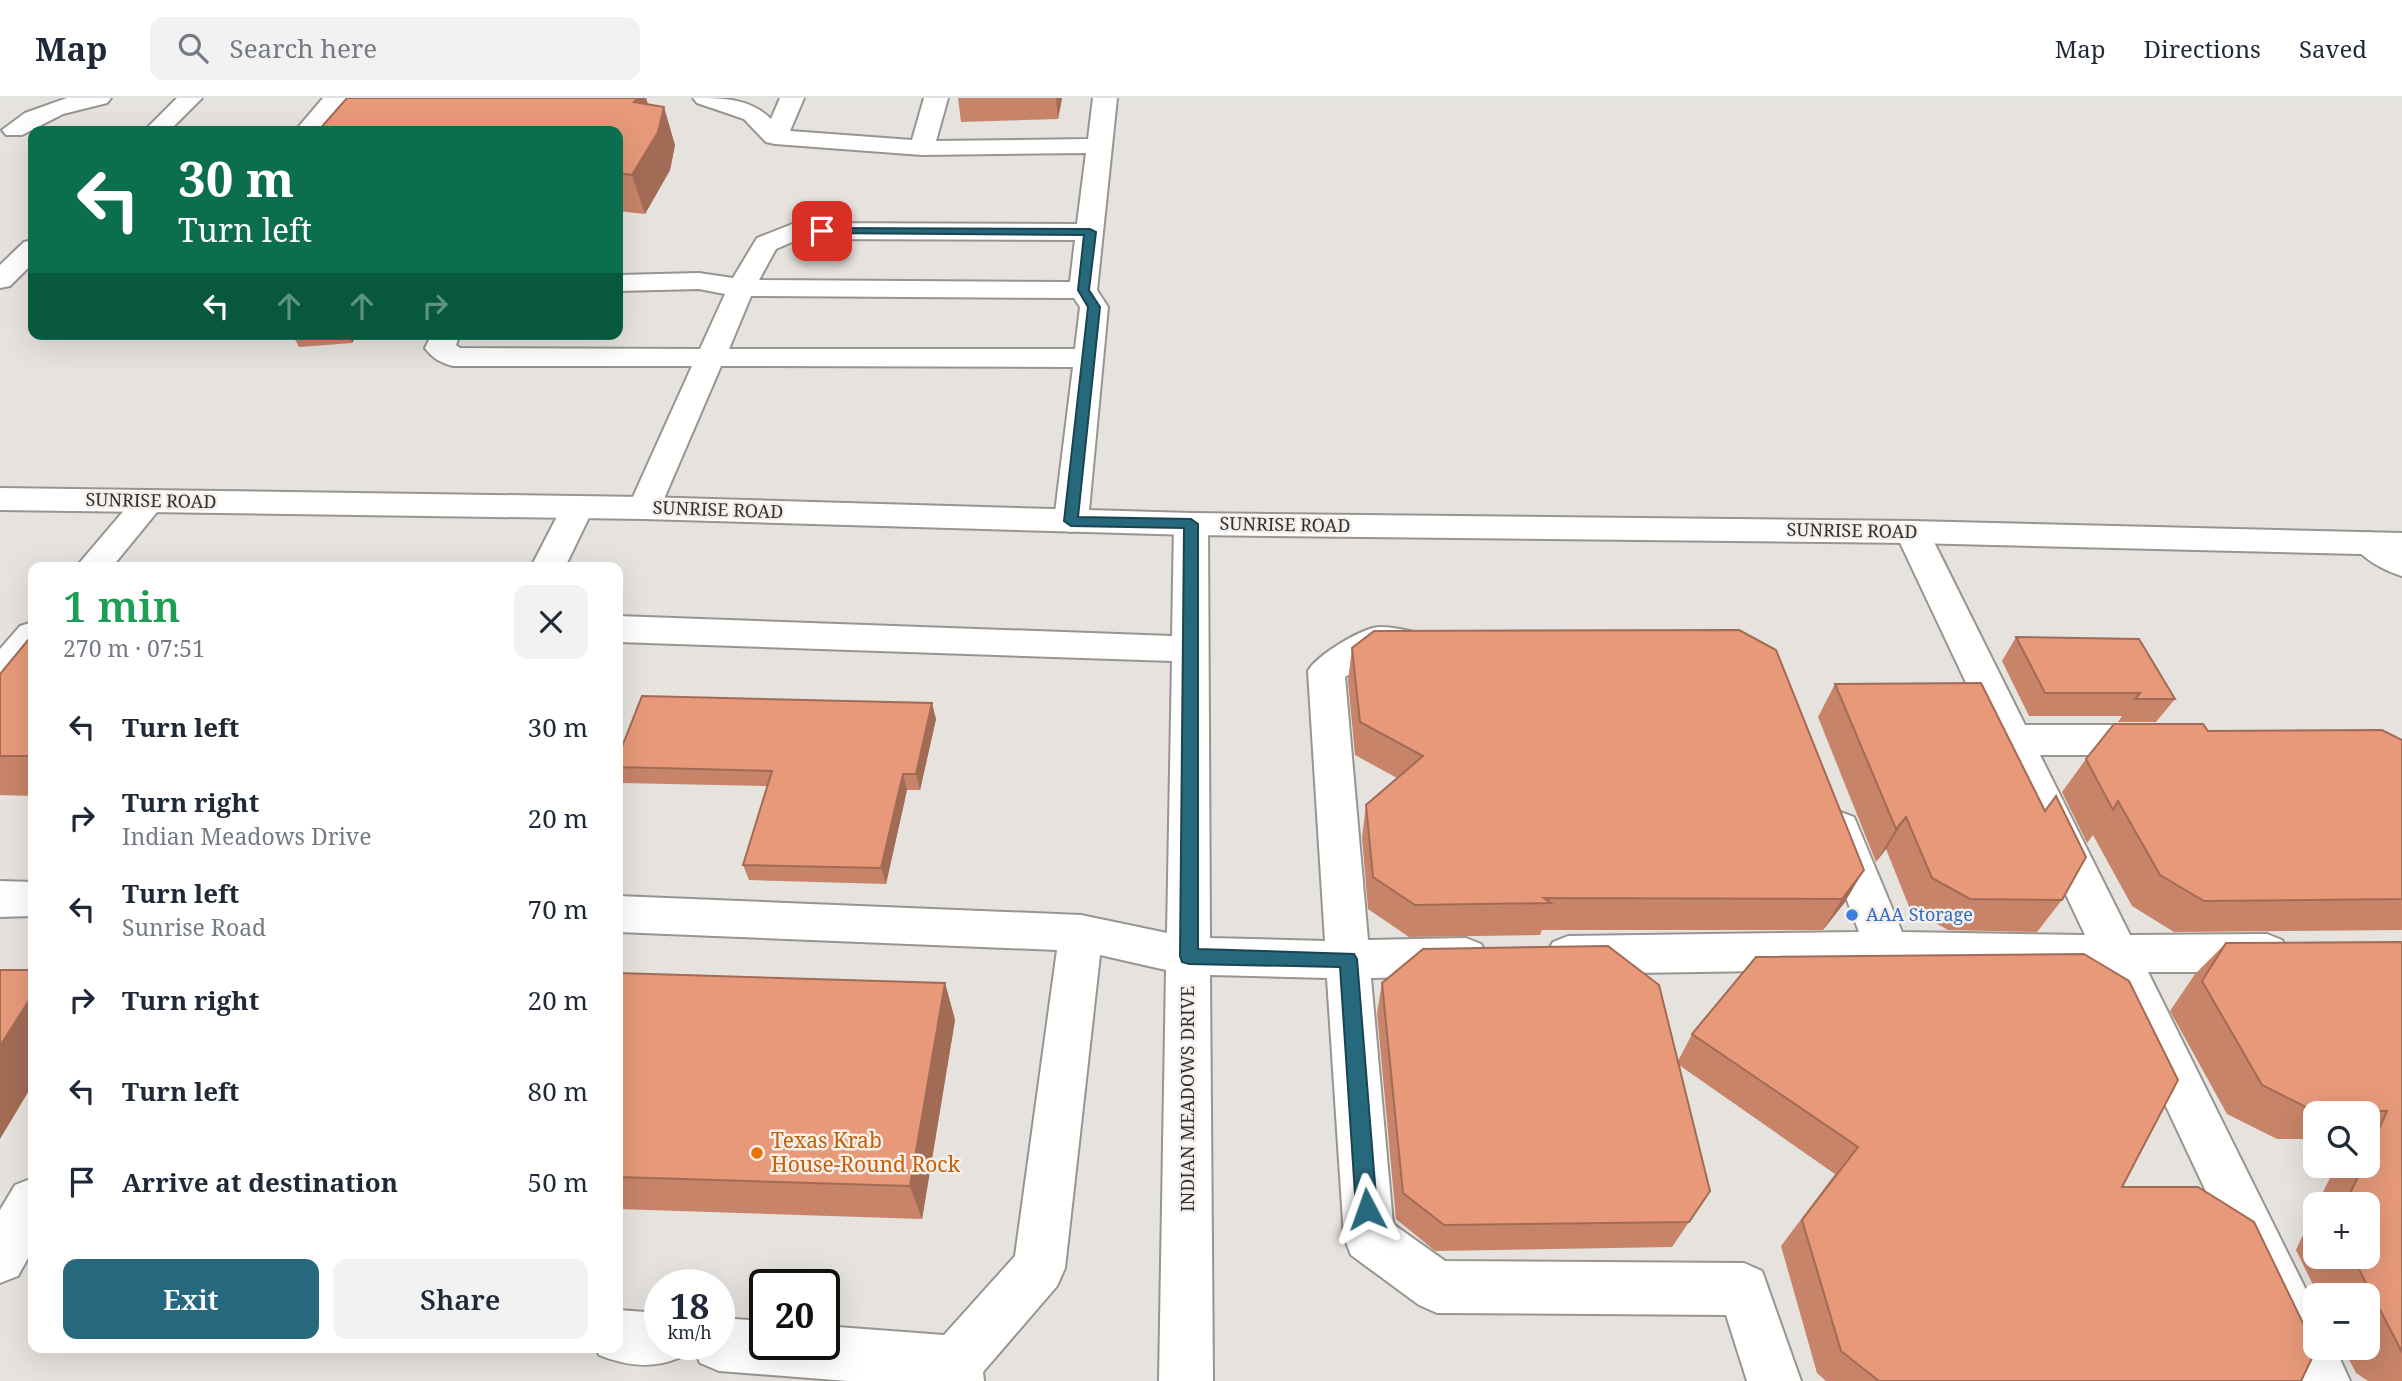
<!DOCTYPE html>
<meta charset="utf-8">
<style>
body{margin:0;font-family:"Noto Serif",serif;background:#f2f2f3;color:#1f2937;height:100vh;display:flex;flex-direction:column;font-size:26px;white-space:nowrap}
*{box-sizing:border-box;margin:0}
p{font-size:23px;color:#747a83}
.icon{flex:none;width:38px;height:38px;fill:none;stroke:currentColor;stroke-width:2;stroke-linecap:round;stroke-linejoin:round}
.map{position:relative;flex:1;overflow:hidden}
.side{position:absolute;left:28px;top:464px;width:595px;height:791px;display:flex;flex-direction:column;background:#fff;border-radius:14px;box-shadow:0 7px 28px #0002}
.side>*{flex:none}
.top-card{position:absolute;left:28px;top:28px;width:595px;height:214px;border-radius:14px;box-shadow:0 7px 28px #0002;background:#0b6e4f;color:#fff;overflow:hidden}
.tools{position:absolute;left:2303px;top:1003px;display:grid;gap:14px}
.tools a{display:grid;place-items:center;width:77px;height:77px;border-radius:14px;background:#fff;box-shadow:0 7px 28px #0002;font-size:35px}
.speed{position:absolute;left:644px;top:1171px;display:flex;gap:14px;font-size:35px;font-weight:700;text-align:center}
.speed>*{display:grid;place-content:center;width:91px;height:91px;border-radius:50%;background:#fff;box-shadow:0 7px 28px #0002;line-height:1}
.speed small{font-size:18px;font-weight:400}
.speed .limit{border:4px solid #111;border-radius:10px;background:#fff;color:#111}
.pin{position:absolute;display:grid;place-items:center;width:60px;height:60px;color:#fff;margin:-30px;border-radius:14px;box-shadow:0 4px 10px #0006}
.me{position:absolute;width:77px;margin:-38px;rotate:356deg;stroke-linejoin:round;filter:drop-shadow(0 0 5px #0008)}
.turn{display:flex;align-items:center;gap:24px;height:147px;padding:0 35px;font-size:32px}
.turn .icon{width:91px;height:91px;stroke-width:2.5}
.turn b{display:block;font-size:49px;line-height:60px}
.lanes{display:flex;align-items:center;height:66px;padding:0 35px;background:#0003;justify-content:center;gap:35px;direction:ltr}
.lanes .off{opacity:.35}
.round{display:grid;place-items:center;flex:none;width:74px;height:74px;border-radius:14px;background:#f2f2f3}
.head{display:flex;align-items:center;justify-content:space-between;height:119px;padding:0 35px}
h1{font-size:42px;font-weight:600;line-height:52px;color:#1e9e55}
.button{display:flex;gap:14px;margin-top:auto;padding:14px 35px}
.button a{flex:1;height:80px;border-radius:14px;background:#27697c;color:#fff;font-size:28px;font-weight:600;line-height:80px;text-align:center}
.button a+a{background:#f2f2f3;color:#1f2937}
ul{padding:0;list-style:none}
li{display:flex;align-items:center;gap:21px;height:91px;padding:0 35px}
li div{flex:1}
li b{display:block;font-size:26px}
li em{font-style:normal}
header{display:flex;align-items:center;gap:42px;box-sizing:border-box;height:98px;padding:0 35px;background:#fff;border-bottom:2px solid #e0e1e3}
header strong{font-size:33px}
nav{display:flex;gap:38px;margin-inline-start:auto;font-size:24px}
.search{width:490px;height:63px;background:#f2f2f3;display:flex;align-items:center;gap:18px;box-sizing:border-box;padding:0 24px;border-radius:14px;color:#747a83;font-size:26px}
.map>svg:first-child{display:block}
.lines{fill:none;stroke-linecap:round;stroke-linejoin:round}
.minor-casing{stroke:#989490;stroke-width:4}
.major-casing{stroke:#989490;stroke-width:4}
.minor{fill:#fff;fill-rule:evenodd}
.major{fill:#fff;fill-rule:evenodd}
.wall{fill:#c78469}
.shaded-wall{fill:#a26b55}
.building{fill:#e7997a;stroke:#a26b55;stroke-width:2}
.route{fill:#27697c;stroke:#194451;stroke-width:2}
.shop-dot{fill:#3f7fe0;stroke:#f4efeb;stroke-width:2.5}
.food-dot{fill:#e8710a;stroke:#f4efeb;stroke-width:2.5}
.labels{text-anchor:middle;stroke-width:5;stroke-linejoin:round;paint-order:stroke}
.street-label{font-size:18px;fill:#333130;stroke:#f4efeb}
.shop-label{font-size:18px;fill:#366cbe;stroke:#f4efeb;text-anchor:start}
.near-food-label{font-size:21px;fill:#c56008;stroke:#f4efeb;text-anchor:start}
</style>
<header>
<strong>Map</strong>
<div class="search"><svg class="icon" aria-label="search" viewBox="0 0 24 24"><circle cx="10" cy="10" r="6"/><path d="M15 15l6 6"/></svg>Search here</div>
<nav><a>Map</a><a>Directions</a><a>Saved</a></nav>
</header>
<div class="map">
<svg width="2402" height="1283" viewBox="0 0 2402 1283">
<rect width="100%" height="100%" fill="#e6e2de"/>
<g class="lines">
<defs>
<g id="minor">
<path d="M67,0H111L107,5L63,16L22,37H6L2,32L25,15Z"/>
<path d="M177,0H202L169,33H144Z"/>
<path d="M323,0H348L320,33H295Z"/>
<path d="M693,0C722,0 750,0 771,21L780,0H804L790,33L912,42L924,0H948L936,43L1088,41L1093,0H1117L1097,192L1108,209L1088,423L1083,431L1071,434L1059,431L1054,423L1073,269L721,268L660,410L656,418L644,421L632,418L628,410L692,268H453C441,265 432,260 425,250L432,236H460L456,247L460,250L700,251L725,196L699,191L618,193V177L699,175L733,180L757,140L795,125L1077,126L1086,55L922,57L775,46L766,44L744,21L697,5ZM799,141L1075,142L1070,184L759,182L776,151ZM751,198L1074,200L1080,209L1075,251H729Z"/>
<path d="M33,142V165L10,188L0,190V167L24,144Z"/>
<path d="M150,392L162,396L166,403L112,469H76L138,396Z"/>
<path d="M578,398L590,401L594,409L565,469H531L566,401Z"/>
<path d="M1191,415L1203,418L1208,426L1210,840L1325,843L1308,573C1316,558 1361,530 1379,529C1391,529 1402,531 1413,534L1418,543L1413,552L1400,556L1383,555L1345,579L1368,842L1466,840L1481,846L1488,859L1481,872L1466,878L1371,880L1393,1126L1445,1163L1744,1165L1762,1173L1801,1283H1747L1726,1217L1437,1215L1419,1207L1351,1157L1344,1139L1327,880L1210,877L1213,1283H1159L1166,872L1100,857L1065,1170L1057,1188L983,1274L984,1283H848L719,1273L700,1265L692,1246H719V1220L765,1223V1246H824V1228L944,1237L1015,1158L1057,852L618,834V798L1081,817L1167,835L1172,563L618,544V518L1172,538L1174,426L1179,418Z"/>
<path d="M1912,423L1924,426L1929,434L2025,627H2153L2167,632L2172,642L2167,652L2153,657H2040L2130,837L2267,836L2282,842L2289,855L2282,868L2267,874H2148L2315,1210V1250H2335L2350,1283H2295L2103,874L1888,871L1568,876L1553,870L1546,857L1553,844L1568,838L1859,834L1820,730L1826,719L1840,714L1854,719L1902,834L2085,837L1895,434L1900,426Z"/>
<path d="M2369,434L2381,437L2402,450V478C2385,473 2362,461 2352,445L2357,437Z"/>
<path d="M33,524V561L13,584L0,588V551L20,528Z"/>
<path d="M0,783L33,784V818L0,819Z"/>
<path d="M33,1080V1151L18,1178L0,1185V1112L15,1087Z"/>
<path d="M618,1212L660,1215V1246H684L679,1260C652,1271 626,1268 599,1257L596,1250H618Z"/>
</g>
<path id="major" d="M0,390L644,399L1191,415L1912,423L2402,435V457L1912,445L1191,437L644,421L0,412Z"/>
</defs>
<!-- minor casing -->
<use href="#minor" class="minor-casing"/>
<!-- major casing -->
<use href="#major" class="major-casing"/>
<!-- minor -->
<use href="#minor" class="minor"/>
<!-- major -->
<use href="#major" class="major"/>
</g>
<!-- wall -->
<g class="wall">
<path d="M347,0H646L648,7L675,47L670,72L645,116L618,113V33Z"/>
<path d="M958,0H1062L1058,21L961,24Z"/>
<path d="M292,236H358L352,245L299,249Z"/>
<path d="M1739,532L1845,804L1823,832H1542L1540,837L1409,839L1368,811L1362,739L1366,707L1397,680L1355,657L1348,583L1352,550Z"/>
<path d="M33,536V698L0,697V576Z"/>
<path d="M2016,539L2175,601L2156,624H2118L2122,618H2029L2002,563Z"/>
<path d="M1835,586L2062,802L2037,834L1948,832L1910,811L1886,751L1876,764L1818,619Z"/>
<path d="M936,621L920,692H907L886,786L749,782L743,767L767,688L622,685L618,677V659Z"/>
<path d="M2208,633L2402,642V832L2174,834L2132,808L2093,737L2087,745L2062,694L2086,661Z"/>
<path d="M2402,844V1283H2368L2356,1275L2343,1250H2368V1197H2318L2296,1152L2315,1111V1158H2368V1106H2317L2336,1068H2368V1015H2315V1041H2277L2227,1016L2170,913L2195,876L2226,845Z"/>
<path d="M618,875L945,885L955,922L922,1121L618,1111Z"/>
<path d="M1382,885L1678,963L1692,936L2122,1089L2301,1283H1826L1817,1275L1781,1148L1835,1076L1679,967L1710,1093L1672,1149L1435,1153L1396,1121L1377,915Z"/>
</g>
<!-- shaded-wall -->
<g class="shaded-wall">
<path d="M638,0H646L655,30L634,4Z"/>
<path d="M1056,0H1062L1058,21Z"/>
<path d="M664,9L675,47L670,72L645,116L632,77Z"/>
<path d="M347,236H358L352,245Z"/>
<path d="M932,605L936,621L920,692L916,676Z"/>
<path d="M903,676L907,692L886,786L881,770Z"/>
<path d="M1906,719L1886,751L1876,764L1896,731Z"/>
<path d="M1864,772L1845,804L1823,832L1842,801Z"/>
<path d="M945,885L955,922L922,1121L910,1088Z"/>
<path d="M33,896V986L0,1041V948Z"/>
</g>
<!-- building -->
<g class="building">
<path d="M347,0H638L634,4L664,9L658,34L632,77L618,75V33H318Z"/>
<path d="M1739,532L1776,552L1864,772L1842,801L1544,800L1551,805L1415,807L1373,779L1366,707L1423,658L1360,624L1352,550L1374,533Z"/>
<path d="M33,536V658H0V576Z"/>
<path d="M2016,539L2139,541L2175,601H2135L2140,595H2045Z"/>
<path d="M1981,585L2045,713L2056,698L2086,759L2062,802L1970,801L1932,780L1906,719L1896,731L1835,586Z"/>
<path d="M642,598L932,605L916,676H903L881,770L743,767L772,673L618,669V659Z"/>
<path d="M2114,626H2203L2208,633L2382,632L2402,642V801L2204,803L2160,777L2118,703L2113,712L2086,661Z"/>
<path d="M2402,844V1254L2352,1158H2368V1106H2345L2363,1068H2368V1056L2387,1013H2314L2262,987L2202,883L2226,845Z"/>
<path d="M1608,848L1659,887L1710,1093L1689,1124L1444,1127L1403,1095L1382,885L1423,851Z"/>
<path d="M2084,856L2129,883L2178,982L2122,1089H2198L2254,1124L2316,1252L2301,1283H1879L1841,1253L1802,1122L1858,1049L1692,936L1756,859Z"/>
<path d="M0,872H33V896L0,948Z"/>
<path d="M618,875L945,885L910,1088L618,1079Z"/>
</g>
<!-- route -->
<path class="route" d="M822,130L1090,131L1096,134L1089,192L1100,209L1078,419L1191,421L1198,426V851L1354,856L1357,861L1377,1111L1374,1118L1367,1121L1359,1118L1356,1111L1340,869L1189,866L1182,864L1180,858L1184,430L1071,428L1064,423L1088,209L1078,192L1084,137L818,135L816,133Z"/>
<!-- markers -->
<circle class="shop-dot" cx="1852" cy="817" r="7"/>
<circle class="food-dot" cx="757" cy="1055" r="7"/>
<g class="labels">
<!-- street labels -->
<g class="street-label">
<text transform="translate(151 403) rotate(1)" y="6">SUNRISE ROAD</text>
<text transform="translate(718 412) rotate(2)" y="6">SUNRISE ROAD</text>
<text transform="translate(1285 427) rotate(1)" y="6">SUNRISE ROAD</text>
<text transform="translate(1852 433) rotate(1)" y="6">SUNRISE ROAD</text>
<text transform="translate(1188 1001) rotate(-90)" y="6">INDIAN MEADOWS DRIVE</text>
</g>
<!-- shop labels -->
<g class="shop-label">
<text x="1866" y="823">AAA Storage</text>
</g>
<!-- near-food labels -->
<g class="near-food-label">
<text x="771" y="1050">Texas Krab<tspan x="771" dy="24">House-Round Rock</tspan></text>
</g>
</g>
</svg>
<div class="tools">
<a><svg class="icon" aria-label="search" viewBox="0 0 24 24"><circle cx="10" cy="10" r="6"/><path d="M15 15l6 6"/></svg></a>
<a>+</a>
<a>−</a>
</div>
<div class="speed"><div>18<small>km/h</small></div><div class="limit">20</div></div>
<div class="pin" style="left:822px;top:133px;background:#d93025"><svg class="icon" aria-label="arrive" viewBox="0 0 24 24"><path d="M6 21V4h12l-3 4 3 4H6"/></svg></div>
<svg class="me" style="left:1367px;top:1111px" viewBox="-20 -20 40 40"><path d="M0-17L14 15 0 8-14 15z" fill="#27697c" stroke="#fff" stroke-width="4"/></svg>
<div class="top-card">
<div class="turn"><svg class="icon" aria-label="left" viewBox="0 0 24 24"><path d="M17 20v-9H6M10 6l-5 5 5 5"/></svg><div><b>30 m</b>Turn left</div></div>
<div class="lanes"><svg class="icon" aria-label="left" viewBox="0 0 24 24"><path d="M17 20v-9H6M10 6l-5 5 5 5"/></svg><svg class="icon off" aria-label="ahead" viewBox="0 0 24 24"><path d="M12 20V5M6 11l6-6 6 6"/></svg><svg class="icon off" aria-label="ahead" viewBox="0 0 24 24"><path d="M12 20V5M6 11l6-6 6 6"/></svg><svg class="icon off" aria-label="right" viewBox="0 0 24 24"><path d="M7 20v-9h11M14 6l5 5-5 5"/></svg></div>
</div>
<section class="side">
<div class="head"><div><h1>1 min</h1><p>270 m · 07:51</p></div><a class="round"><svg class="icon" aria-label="close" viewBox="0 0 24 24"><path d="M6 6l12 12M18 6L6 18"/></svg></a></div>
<ul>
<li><svg class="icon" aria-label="left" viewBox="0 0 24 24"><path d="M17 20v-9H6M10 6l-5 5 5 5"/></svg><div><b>Turn left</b></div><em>30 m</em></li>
<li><svg class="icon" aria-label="right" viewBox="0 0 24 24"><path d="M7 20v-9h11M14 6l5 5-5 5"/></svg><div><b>Turn right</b><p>Indian Meadows Drive</p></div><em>20 m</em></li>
<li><svg class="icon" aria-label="left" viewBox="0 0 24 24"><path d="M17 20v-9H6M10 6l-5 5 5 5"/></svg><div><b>Turn left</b><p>Sunrise Road</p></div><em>70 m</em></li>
<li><svg class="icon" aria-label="right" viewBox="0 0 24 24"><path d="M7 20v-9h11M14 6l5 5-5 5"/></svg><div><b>Turn right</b></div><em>20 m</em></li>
<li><svg class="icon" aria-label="left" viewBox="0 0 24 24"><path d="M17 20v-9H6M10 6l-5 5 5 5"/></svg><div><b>Turn left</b></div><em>80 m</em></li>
<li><svg class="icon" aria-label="arrive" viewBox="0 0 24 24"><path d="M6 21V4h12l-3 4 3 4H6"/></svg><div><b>Arrive at destination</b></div><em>50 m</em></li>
</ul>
<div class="button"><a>Exit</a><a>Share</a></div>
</section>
</div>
